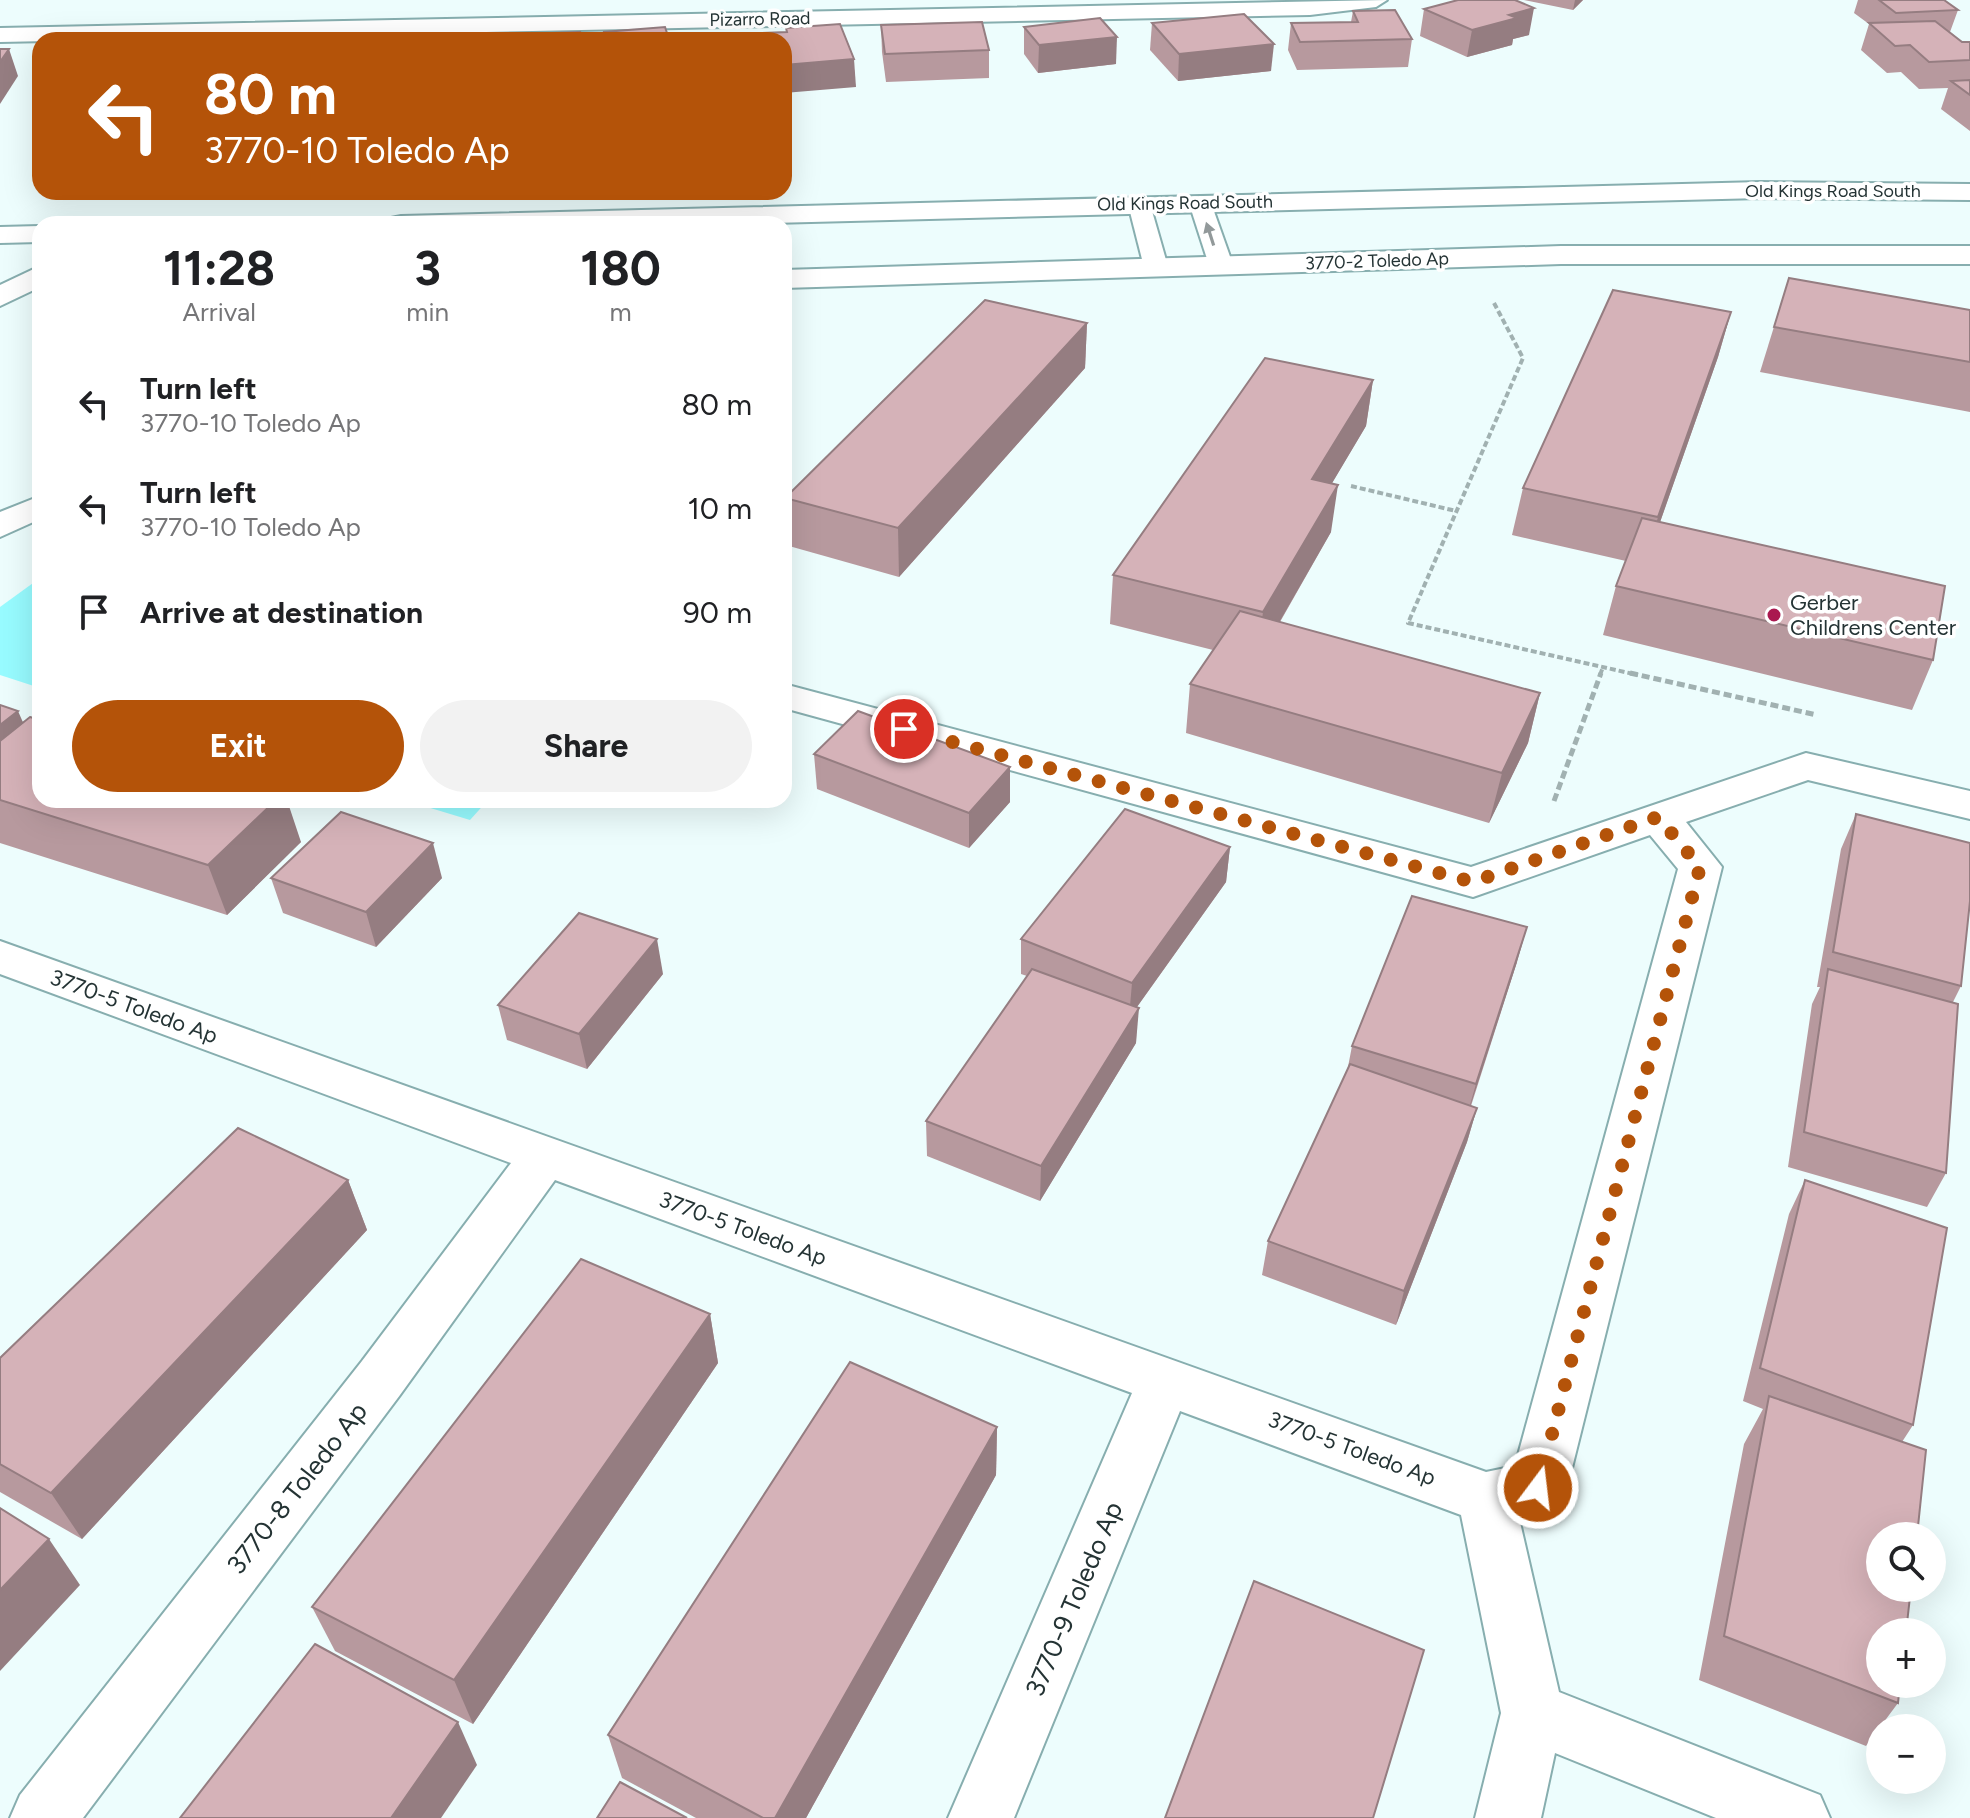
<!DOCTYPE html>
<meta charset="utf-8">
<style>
body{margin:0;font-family:Figtree,sans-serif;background:#f2f2f2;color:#202124;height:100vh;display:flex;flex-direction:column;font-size:30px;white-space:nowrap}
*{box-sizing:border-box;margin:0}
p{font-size:26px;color:#757577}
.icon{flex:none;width:44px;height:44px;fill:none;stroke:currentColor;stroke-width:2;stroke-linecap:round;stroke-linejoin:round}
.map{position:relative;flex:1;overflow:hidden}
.side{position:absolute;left:32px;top:216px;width:760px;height:592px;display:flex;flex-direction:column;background:#fff;border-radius:24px;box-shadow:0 8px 32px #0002}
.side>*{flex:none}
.guide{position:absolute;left:32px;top:32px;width:760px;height:168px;border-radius:24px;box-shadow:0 8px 32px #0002;background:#b45309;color:#fff;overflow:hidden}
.fabs{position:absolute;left:1866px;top:1522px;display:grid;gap:16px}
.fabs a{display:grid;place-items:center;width:80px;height:80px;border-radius:50%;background:#fff;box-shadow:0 8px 32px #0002;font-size:40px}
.pin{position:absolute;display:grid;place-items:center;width:68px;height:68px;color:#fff;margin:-34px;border:4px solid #fff;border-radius:50%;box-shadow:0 2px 8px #0007}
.me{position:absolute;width:88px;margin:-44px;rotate:15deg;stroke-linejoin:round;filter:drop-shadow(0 0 6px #0008)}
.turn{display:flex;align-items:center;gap:28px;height:168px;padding:0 40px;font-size:36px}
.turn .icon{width:104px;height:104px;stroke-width:2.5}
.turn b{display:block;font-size:56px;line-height:68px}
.eta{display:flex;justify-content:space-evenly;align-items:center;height:136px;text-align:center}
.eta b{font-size:48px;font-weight:700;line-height:56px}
.cta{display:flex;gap:16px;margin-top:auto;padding:16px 40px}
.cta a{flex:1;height:92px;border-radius:48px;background:#b45309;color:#fff;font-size:32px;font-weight:700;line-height:92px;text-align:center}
.cta a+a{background:#f2f2f2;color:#202124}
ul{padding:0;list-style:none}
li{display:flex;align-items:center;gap:24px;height:104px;padding:0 40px}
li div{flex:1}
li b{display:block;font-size:30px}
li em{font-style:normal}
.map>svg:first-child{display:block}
.green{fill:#97fbff}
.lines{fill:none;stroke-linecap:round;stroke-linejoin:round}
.service-casing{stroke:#87aeaf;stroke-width:4}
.minor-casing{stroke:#87aeaf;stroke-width:4}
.tertiary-casing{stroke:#87aeaf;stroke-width:4}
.path-far1{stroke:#a1b1b1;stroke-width:4;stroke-dasharray:6 3;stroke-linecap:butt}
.path{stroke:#a1b1b1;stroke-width:5;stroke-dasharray:8 4;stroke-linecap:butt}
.service{fill:#fff;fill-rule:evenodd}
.minor{fill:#fff;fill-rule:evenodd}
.tertiary{fill:#fff;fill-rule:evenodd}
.wall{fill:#b7999e}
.shaded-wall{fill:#957d81}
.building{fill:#d5b2b8;stroke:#957d81;stroke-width:2}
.oneway{fill:#92999a}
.route{stroke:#b45309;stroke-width:14;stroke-dasharray:0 25.2}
.poi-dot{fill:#aa1950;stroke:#fff;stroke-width:3}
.labels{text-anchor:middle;stroke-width:7;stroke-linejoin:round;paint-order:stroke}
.far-street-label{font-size:18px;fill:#243334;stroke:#fff}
.poi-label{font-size:22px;fill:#243334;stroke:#fff;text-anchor:start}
.street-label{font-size:22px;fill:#243334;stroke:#fff}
.near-street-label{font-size:26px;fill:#243334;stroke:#fff}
</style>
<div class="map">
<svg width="1970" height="1818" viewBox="0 0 1970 1818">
<rect width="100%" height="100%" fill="#edfdfd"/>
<!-- green -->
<g class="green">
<path d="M40,578V688L0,675V607Z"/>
<path d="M404,800H488L470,820Z"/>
</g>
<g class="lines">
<defs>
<g id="service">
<path d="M1200,196L1211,203L1233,265L1229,270H1213L1209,265L1189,203Z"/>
<path d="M1139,197L1150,204L1168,267L1164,272H1148L1144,267L1128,204Z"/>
</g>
<g id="minor">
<path d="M1387,0L1376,7L1310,15L0,42V28Z"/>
<path d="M1561,246H1970V264H1561L784,288V270Z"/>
<path d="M40,266V287L0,306V285Z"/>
<path d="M40,496V519L0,537V512Z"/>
<path d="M784,684L1471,867L1806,753L1970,791V819L1808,780L1686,822L1722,867L1567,1488L1558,1507L1519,1518L1559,1692L1820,1795L1830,1818H1716L1555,1753L1541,1818H1475L1501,1713L1461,1515L1180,1411L1014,1818H948L1132,1393L555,1180L400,1395L83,1818H10L20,1795L362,1361L511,1163L0,974V941L1486,1472L1515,1466L1678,869L1650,835L1473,897L784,708Z"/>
</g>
<g id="tertiary">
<path d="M1761,182L1970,184V200L1761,198L734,224H387L391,218L401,216Z"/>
<path d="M40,226V242L0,243V227Z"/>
</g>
</defs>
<!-- service casing -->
<use href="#service" class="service-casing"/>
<!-- minor casing -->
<use href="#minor" class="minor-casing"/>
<!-- tertiary casing -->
<use href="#tertiary" class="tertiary-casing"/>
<!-- path-far1 -->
<g class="path-far1">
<path d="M1494,303L1523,358L1408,623L1638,675"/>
<path d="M1351,486L1456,511"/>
<path d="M1600,675L1603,667"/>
</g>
<!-- path -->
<g class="path">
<path d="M1630,673L1817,715"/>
<path d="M1554,801L1601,673"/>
</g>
<!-- service -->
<use href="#service" class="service"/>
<!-- minor -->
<use href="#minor" class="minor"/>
<!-- tertiary -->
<use href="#tertiary" class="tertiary"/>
</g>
<!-- wall -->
<g class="wall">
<path d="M1524,0H1583L1573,10Z"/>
<path d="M1858,0H1944L1958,10L1950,32L1962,42H1970V131L1941,109L1948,88L1919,89L1901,72L1887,73L1861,50L1869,24L1854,13Z"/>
<path d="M1424,9L1529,35L1513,39L1512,45L1467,57L1420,36Z"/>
<path d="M1353,11L1412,39L1408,67L1297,70L1288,50L1291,23L1351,22Z"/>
<path d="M1152,23L1271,71L1178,81L1150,50Z"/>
<path d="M881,25L989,50V78L886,82L882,52Z"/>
<path d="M1024,27L1116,64L1038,73L1024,54Z"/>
<path d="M1789,278L1970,310V412L1760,372Z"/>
<path d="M1731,312L1718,357L1660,522L1933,660L1912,710L1603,635L1616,586L1626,561L1512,535L1523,488Z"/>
<path d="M1087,323L1085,368L899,577L789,546L785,498Z"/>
<path d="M1373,380L1366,426L1332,483L1331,532L1280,622L1540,693L1528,743L1489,823L1186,733L1190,684L1213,650L1110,624L1113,575Z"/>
<path d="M0,705L23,722L301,842L227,915L0,843Z"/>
<path d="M814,754L1010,802L969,848L817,789Z"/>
<path d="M1856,814L1961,986L1953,1002L1946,1173L1927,1207L1788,1167L1812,1004L1820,987H1817L1841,849Z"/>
<path d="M1230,847L1226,882L1137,1007L1136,1043L1040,1201L927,1156L926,1121L1027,976L1021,974V939Z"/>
<path d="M271,878H442L376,947L283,913Z"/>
<path d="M1517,962L1471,1106L1477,1108L1467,1142L1396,1325L1262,1275L1268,1241L1347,1072L1352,1046Z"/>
<path d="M663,974L587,1069L507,1040L498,1005Z"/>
<path d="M348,1180L367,1230L82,1539L0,1492V1358Z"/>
<path d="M1805,1180L1913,1425L1902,1442L1898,1703L1866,1746L1699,1680L1744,1444L1763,1409L1743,1401L1789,1214Z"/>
<path d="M710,1314L718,1363L473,1724L335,1651L312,1607Z"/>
<path d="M997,1427L996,1475L806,1818H696L622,1778L608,1735Z"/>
</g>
<!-- shaded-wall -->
<g class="shaded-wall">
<path d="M1575,0H1583L1573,10Z"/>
<path d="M1534,8L1529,35L1513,39L1512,45L1467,57L1472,30L1509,15Z"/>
<path d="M1117,37L1116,64L1038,73L1039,45Z"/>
<path d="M1274,44L1271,71L1178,81L1179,54Z"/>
<path d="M9,49L18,76L0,104V62Z"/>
<path d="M854,59L856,87L784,93V65Z"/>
<path d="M1731,312L1718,357L1645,565L1658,517Z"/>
<path d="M1087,323L1085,368L899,577L898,528Z"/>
<path d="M1373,380L1366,426L1306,527L1312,479Z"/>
<path d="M1338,485L1331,532L1257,661L1263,612Z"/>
<path d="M1540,693L1528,743L1489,823L1502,773Z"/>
<path d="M18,711L40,761L0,793V725Z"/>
<path d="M1010,767V802L969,848V813Z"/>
<path d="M276,800H287L301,842L227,915L208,865Z"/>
<path d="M433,843L442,878L376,947L366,912Z"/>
<path d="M1230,847L1226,882L1129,1018L1132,983Z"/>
<path d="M1527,927L1517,962L1466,1119L1476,1084Z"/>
<path d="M657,939L663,974L587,1069L579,1034Z"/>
<path d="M1139,1008L1136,1043L1040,1201L1041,1166Z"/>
<path d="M1477,1108L1467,1142L1396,1325L1404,1291Z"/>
<path d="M348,1180L367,1230L82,1539L51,1493Z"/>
<path d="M710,1314L718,1363L473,1724L454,1680Z"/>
<path d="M997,1427L996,1475L806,1818H775Z"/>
<path d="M49,1539L80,1585L0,1671V1590Z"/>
<path d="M458,1722L477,1765L441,1818H391Z"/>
</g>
<!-- building -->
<g class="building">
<path d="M1458,0H1515L1534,8L1509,15L1517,18L1472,30L1424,9Z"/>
<path d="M1879,0H1944L1958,10L1896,13Z"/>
<path d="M1395,10L1412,39L1300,42L1291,23L1358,22L1353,11Z"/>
<path d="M1244,14L1274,44L1179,54L1152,23Z"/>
<path d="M1100,18L1117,37L1039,45L1024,27Z"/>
<path d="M1935,21L1962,42H1970V60L1929,62L1910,45L1895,46L1869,23Z"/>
<path d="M982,22L989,50L885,54L881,25Z"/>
<path d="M840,24L854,59L784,65V40H766L763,33L787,32L786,28Z"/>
<path d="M665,27L668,36L708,33L710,40H606L604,32Z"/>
<path d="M580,32L579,40H468L469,36Z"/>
<path d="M446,33L444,40H326L327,38Z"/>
<path d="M0,49H9L0,62Z"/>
<path d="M1970,80V95L1951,81Z"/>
<path d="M1789,278L1970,310V362L1774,327Z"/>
<path d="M1613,290L1731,312L1658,517L1523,488Z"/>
<path d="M985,300L1087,323L898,528L785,498Z"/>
<path d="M1265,358L1373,380L1312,479L1338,485L1263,612L1113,575Z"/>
<path d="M1642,518L1945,586L1933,660L1616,586Z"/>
<path d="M1240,611L1540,693L1502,773L1190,684Z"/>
<path d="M0,705L18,711L0,725Z"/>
<path d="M858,711L1010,767L969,813L814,754Z"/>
<path d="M30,717L40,720V800H276L208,865L0,800V741Z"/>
<path d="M1125,809L1230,847L1132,983L1021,939Z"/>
<path d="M341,812L433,843L366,912L271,878Z"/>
<path d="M1856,814L1970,843V901L1961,986L1833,952Z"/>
<path d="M1412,896L1527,927L1476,1084L1352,1046Z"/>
<path d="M579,913L657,939L579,1034L498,1005Z"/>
<path d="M1032,969L1139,1008L1041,1166L926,1121Z"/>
<path d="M1828,969L1958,1004L1946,1173L1804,1132Z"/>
<path d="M1350,1064L1477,1108L1404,1291L1268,1241Z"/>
<path d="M238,1128L348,1180L51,1493L0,1464V1358Z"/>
<path d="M1805,1180L1947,1228L1913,1425L1760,1368Z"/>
<path d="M581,1259L710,1314L454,1680L312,1607Z"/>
<path d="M850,1362L997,1427L775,1818H763L608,1735Z"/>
<path d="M1769,1396L1926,1450L1917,1536H1880V1588H1911L1906,1632H1880V1684H1900L1898,1703L1724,1636Z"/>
<path d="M0,1508L49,1539L0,1590Z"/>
<path d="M1254,1581L1424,1650L1373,1818H1165Z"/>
<path d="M315,1644L458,1722L391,1818H180Z"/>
<path d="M620,1782L687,1818H597Z"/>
</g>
<!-- one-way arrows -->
<defs><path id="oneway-solid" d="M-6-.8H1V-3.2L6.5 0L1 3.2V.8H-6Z" transform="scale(2)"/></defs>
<use class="oneway" href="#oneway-solid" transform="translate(1210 234) rotate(-108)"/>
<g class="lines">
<!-- route -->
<path class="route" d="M904,729L1473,882L1658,817L1700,867L1538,1488"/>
</g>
<!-- markers -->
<circle class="poi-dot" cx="1774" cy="615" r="8"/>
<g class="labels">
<!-- far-street labels -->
<g class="far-street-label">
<text transform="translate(760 19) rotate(-1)" y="6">Pizarro Road</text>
<text x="1833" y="197">Old Kings Road South</text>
<text transform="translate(1185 203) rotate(-1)" y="6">Old Kings Road South</text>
<text transform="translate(1377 261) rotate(-2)" y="6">3770-2 Toledo Ap</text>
</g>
<!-- poi labels -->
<g class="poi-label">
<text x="1790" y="610">Gerber<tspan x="1790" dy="25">Childrens Center</tspan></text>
</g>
<!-- street labels -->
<g class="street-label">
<text transform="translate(134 1006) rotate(20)" y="8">3770-5 Toledo Ap</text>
<text transform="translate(743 1228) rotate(20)" y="8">3770-5 Toledo Ap</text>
<text transform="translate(1352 1448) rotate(20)" y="8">3770-5 Toledo Ap</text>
</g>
<!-- near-street labels -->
<g class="near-street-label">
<text transform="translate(297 1488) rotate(-52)" y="9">3770-8 Toledo Ap</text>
<text transform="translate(1074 1599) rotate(-67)" y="9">3770-9 Toledo Ap</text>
</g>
</g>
</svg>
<div class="fabs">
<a><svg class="icon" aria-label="search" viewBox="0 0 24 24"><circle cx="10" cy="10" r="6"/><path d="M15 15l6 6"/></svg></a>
<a>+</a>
<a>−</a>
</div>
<div class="pin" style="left:904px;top:729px;background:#d93025"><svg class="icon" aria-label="arrive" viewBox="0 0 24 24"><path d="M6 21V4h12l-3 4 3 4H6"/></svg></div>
<svg class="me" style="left:1538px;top:1488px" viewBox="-20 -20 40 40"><circle r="17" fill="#b45309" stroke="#fff" stroke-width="3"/><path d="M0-11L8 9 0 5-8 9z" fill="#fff"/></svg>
<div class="guide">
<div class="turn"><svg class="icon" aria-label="left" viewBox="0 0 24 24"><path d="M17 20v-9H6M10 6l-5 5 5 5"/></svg><div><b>80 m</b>3770-10 Toledo Ap</div></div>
</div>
<section class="side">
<div class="eta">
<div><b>11:28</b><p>Arrival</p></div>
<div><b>3</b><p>min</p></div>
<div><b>180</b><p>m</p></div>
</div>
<ul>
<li><svg class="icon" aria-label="left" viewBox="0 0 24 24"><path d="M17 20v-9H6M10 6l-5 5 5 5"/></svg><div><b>Turn left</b><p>3770-10 Toledo Ap</p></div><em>80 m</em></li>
<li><svg class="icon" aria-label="left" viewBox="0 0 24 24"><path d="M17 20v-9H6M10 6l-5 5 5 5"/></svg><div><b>Turn left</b><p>3770-10 Toledo Ap</p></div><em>10 m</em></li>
<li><svg class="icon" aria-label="arrive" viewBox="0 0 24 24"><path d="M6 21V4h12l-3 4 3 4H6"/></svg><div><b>Arrive at destination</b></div><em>90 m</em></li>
</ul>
<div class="cta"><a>Exit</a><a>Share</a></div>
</section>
</div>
